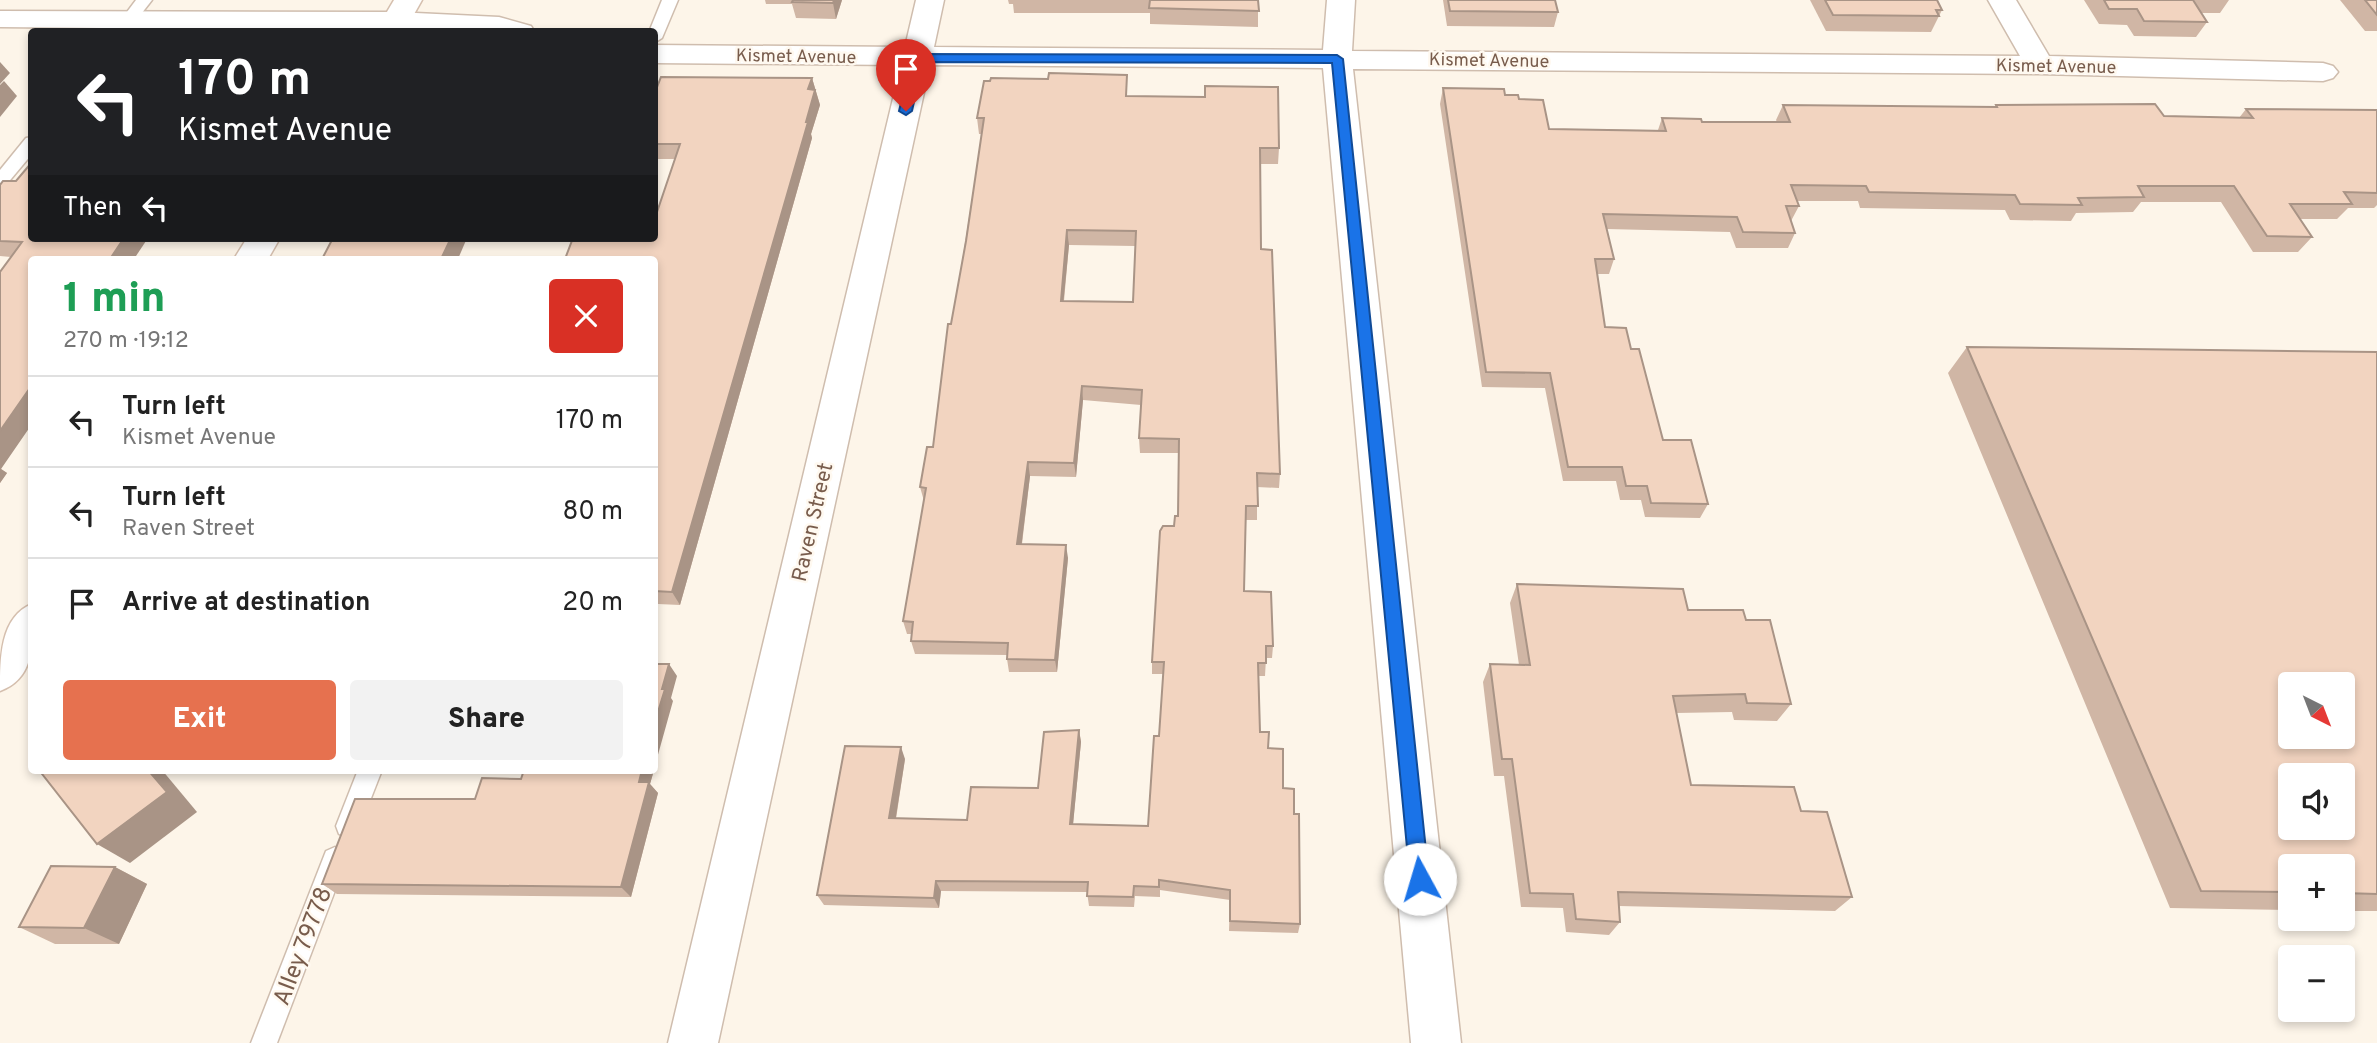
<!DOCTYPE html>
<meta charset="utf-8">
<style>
body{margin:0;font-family:Overpass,sans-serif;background:#f2f2f2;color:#222;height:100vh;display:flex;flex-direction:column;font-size:26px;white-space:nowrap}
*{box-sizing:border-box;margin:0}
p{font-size:23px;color:#767676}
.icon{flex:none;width:38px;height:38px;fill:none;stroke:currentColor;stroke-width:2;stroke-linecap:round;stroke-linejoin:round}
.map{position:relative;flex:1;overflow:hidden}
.sheet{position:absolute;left:28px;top:256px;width:630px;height:518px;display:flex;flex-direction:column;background:#fff;border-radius:7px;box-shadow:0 4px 10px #0003}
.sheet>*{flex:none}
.hud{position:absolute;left:28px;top:28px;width:630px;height:214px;border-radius:7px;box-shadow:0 4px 10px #0003;background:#202124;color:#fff;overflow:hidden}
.needle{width:46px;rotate:138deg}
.tools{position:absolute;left:2278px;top:672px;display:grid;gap:14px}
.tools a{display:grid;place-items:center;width:77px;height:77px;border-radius:7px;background:#fff;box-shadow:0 4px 10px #0003;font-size:35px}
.pin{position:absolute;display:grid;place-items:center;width:60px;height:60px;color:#fff;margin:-72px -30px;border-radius:50% 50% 50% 0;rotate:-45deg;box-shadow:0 0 7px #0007}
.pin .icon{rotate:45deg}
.me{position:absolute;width:77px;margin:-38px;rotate:354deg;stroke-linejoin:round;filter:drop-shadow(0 0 5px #0008)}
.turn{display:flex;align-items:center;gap:24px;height:147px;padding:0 35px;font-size:32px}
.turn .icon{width:91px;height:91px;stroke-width:2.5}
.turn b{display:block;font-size:49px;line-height:60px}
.then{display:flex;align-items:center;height:66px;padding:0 35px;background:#0003;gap:14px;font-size:26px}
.round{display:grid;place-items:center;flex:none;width:74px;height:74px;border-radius:7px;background:#f2f2f2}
.summary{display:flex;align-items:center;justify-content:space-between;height:119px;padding:0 35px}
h1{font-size:42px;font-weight:800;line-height:52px;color:#1e9e55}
.action{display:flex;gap:14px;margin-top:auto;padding:14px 35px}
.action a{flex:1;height:80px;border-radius:7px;background:#e6714f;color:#fff;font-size:28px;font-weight:800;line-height:80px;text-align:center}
.action a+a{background:#f2f2f2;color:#222}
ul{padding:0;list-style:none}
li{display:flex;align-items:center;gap:21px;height:91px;padding:0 35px;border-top:2px solid #e0e0e0}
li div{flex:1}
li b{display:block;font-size:26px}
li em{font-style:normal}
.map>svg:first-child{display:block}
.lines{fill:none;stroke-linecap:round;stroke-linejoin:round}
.lane-casing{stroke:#cfbdae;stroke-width:3}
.street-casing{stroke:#cfbdae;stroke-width:3}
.secondary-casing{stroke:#d5bfae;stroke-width:3}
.lane{fill:#fff;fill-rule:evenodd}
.street{fill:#fff;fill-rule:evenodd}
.secondary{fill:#fff;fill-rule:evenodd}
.wall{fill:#d0b6a5;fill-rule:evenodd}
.shaded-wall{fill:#a99486}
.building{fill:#f2d4c0;stroke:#a99486;stroke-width:2;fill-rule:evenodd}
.route{fill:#1a73e8;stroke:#114b97;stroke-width:2}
.labels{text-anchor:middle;stroke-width:5;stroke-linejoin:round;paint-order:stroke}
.far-street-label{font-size:18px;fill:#785c4c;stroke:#fff9f0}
.street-label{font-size:21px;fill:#785c4c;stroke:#fff9f0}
.near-street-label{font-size:24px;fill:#785c4c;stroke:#fff9f0}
</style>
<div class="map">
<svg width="2377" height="1043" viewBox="0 0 2377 1043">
<rect width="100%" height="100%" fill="#fdf5e9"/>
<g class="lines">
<defs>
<g id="lane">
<path d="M136,0H152L127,32H112Z"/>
<path d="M662,0H678L662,38L654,43V32H649Z"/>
<path d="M32,137V154L6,185L0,187V170L26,138Z"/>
<path d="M358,770H382L357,834L348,838L339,834L336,826Z"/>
<path d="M335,847L344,851L347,859L277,1043H251L326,851Z"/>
</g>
<g id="street">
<path d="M916,0H944L934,47L1323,50L1327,0H1355L1352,51L2020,56L1988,0H2016L2049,56L2323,63L2333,66L2338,72L2333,78L2323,81L2040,74L1353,69L1461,1043H1411L1323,68L930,65L718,1043H668L901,65L654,63V45L905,47Z"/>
<path d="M0,11L395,12L499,17L531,26L535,32L0,27Z"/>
</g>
<g id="secondary">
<path d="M394,0H422L404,32H375Z"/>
<path d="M247,238H280L268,259H234Z"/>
<path d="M32,604C32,638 38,677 0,691C0,658 0,617 32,604Z"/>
</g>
</defs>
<!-- lane casing -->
<use href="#lane" class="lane-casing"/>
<!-- street casing -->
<use href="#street" class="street-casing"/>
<!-- secondary casing -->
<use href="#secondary" class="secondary-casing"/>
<!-- lane -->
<use href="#lane" class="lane"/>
<!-- street -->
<use href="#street" class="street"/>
<!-- secondary -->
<use href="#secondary" class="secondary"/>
</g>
<!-- wall -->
<g class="wall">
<path d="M765,0H842L836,19L796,18L792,4H766Z"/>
<path d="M1008,0H1258V27L1150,24V13H1014L1013,4H1009Z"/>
<path d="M1443,0H1555L1558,12L1554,27L1447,26Z"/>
<path d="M1810,0H1937L1942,10L1931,32L1826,31Z"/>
<path d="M2084,0H2229L2220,13H2201L2207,22L2196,37L2134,36L2127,25L2099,24Z"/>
<path d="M2340,0H2377V31H2365Z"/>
<path d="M812,78L820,105L811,134L812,138L680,605L658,604L654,619V259L657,212L675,159H654V95Z"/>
<path d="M1443,88L1505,95L1519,99L1549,129L1658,130L1662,118L1702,122H1777L1776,120L1783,105L1994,107L1996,105L2164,116L2239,118L2246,109L2377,110V205L2374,208H2348L2337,219H2300L2312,237L2298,252H2253L2221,202H2141L2133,212L2076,213L2071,221L2010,220L2005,210L1860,208L1858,201H1797L1799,206L1791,221L1795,233L1788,248H1736L1730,232L1607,229L1614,259L1609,274H1597L1605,327L1631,349L1663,440L1708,504L1700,518L1645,517L1641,500H1620L1616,481H1563L1545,388L1482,387L1440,104Z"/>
<path d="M1127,96L1279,148L1278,164H1261V249L1280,474L1279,488L1257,487V520H1246L1244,591L1273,646L1272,658H1266L1265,676H1259L1260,732L1268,748L1294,814L1300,924L1298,933L1229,931L1230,900L1160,890V897L1135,896L1134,907L1089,906L1087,892L941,891L939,908L824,905L817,895L905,759L896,819L967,820L1038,788L1079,730L1081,742L1073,824L1148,826L1159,736L1163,674H1152V662L1174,526L1178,516L1179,453H1140L1139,438L1141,405L1083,400L1076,477L1030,476L1022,544L1068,558L1057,672H1009L1007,659V655L915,654L911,641L912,634H907L903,621L924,501L920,487L933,447L982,134H979L977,118ZM1069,245L1135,246L1133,302L1064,301Z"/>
<path d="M16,181L32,259L1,469L7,473L0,483V272L11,257L0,256V185Z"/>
<path d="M1967,347L2377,352V911H2343V866H2291V910L2170,908L1948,373Z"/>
<path d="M1517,584L1688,610L1746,620L1791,704L1777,721L1734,720L1732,712L1676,713L1691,785L1801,811L1852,897L1835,911L1619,906L1620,922L1609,935L1566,932L1563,908L1521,907L1504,776H1494L1483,682L1490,664L1519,665L1510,603Z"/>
<path d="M524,770H654L650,784L658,793L631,897L337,894L322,884L475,799L521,779Z"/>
<path d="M115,867L147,884L119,944H55L19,927Z"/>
</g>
<!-- shaded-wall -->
<g class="shaded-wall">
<path d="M834,0H842L836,19L833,3Z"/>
<path d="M0,62L10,73L0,84Z"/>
<path d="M812,78L820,105L811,134L812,138L680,605L672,592L806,122L808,89Z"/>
<path d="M4,81L17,96L0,117V85Z"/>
<path d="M1067,230L1069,245L1062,316L1061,301Z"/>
<path d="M124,238H148L134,259H110Z"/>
<path d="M451,238H467L458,259H441Z"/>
<path d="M32,385V424L1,469L7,473L0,483V431Z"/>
<path d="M1082,386L1083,400L1076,477L1074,463Z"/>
<path d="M1028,462L1030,476L1020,557L1017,544Z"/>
<path d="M1066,545L1068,558L1057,672L1055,660Z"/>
<path d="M654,598L658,604L654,619Z"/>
<path d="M669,664L677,676L671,698L673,701L654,769V725L662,689Z"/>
<path d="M1079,730L1081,742L1072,835L1070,824Z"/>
<path d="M901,747L905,759L894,829L889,818Z"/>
<path d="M148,770H162L197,812L130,863L97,844Z"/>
<path d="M642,770H654L650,784L658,793L631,897L621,887L639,782Z"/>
<path d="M115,867L147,884L119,944L84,928Z"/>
<path d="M936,881L941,891L939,908L934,898Z"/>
</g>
<!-- building -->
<g class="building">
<path d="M793,0H834L833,3L792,2Z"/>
<path d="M1150,0H1258L1259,11L1149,8Z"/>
<path d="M1448,0H1555L1558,12L1450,11Z"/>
<path d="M1825,0H1937L1942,10H1936L1939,16L1833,15Z"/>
<path d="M2104,0H2193L2207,22L2144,21L2137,9H2109Z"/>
<path d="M2365,0H2377V15Z"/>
<path d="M1049,73L1127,75L1126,96L1205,97V86L1278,87L1279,148H1260L1261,249L1272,250L1280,474L1257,473L1258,506H1246L1244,591L1271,592L1273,646H1266V663H1258L1260,732H1269L1268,748L1283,749V788L1294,789V814H1299L1300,924L1230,921V890L1159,880V887L1134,886L1133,897L1087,896L1088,882L936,881L934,898L817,895L845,746L901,747L889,818L967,820L971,787L1038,788L1044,732L1079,730L1070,824L1148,826L1154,736H1159L1164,662H1152L1160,531L1163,526H1174L1175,516H1178L1179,439L1139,438L1142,390L1082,386L1074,463L1028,462L1017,544L1066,545L1055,660L1007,659L1008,643L911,641L913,622L903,621L926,488L920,487L927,447H933L948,324H951L966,241L984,118H977L984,81H990L991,78L1048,79ZM1067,230L1136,231L1133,302L1061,301Z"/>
<path d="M661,77L812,78L808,89L815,90L806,122H808L672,592L654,591V259H565L573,238H654V212H657L680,144H654V95Z"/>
<path d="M1443,88L1504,89L1505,95H1518L1519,99L1543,100L1549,129L1666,131L1662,118L1701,119L1702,122H1790L1783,105L1997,107L1996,105L2155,104L2164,116L2253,118L2246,109L2377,110V193L2344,192L2352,204H2290L2312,237L2267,236L2234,186H2138L2144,197L2078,198L2082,205L2020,204L2015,195L1869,192L1866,186L1791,185L1799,206H1786L1795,233L1743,232L1737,217L1603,214L1614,259H1595L1605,327L1626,328L1631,349H1639L1663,440H1691L1708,504L1651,503L1647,486H1626L1622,467H1568L1550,373L1486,372Z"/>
<path d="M32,162V238H124L110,259H32V385L0,431V272L22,242L0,241V185L3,181H16Z"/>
<path d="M333,238H451L441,259H322Z"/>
<path d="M1967,347L2377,352V894L2343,893V866H2291V892L2201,891ZM2291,684H2343V737H2291ZM2291,775H2343V828H2291Z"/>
<path d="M1517,584L1683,589L1688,610H1743L1746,620H1770L1791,704L1747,703L1745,694L1673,696L1691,785L1794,787L1801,811L1827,812L1852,897L1618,892L1620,922L1576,919L1573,894L1530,893L1512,759H1502L1490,664L1530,665Z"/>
<path d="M654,664H669L662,689H665L654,725Z"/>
<path d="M39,770H148L167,792L97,844Z"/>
<path d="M524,770H642L639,782H649L621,887L322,884L355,799H475L482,778L521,779Z"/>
<path d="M51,866L115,867L84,928L19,927Z"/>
</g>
<!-- route -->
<path class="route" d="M918,54L1337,55L1343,59L1429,879L1427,886L1420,888L1413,886L1410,879L1332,63L923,62L912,111L906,115L899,111L912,58Z"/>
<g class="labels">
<!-- far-street labels -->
<g class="far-street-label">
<text transform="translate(796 56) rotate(1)" y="6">Kismet Avenue</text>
<text transform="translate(1489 60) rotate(1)" y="6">Kismet Avenue</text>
<text transform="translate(2056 66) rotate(1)" y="6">Kismet Avenue</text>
</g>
<!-- street labels -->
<g class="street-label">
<text transform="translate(812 522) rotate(-77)" y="7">Raven Street</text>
</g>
<!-- near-street labels -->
<g class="near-street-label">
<text transform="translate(302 946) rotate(-69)" y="8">Alley 79778</text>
</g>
</g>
</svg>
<div class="tools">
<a><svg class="needle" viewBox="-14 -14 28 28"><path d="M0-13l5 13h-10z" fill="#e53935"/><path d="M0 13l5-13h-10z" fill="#767676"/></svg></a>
<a><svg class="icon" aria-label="sound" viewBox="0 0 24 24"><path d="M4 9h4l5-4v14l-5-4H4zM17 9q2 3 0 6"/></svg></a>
<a>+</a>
<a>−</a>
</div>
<div class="pin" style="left:906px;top:111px;background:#d93025"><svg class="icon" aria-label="arrive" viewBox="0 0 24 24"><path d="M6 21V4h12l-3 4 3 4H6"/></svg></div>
<svg class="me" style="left:1420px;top:879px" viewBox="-20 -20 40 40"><circle r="19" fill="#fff"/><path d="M0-13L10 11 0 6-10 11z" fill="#1a73e8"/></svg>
<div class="hud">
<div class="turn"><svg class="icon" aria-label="left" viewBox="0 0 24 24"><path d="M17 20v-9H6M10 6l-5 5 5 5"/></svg><div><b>170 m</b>Kismet Avenue</div></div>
<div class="then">Then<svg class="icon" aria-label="left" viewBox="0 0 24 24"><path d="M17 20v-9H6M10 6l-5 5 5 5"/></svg></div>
</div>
<section class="sheet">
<div class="summary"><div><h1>1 min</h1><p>270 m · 19:12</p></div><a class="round" style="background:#d93025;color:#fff"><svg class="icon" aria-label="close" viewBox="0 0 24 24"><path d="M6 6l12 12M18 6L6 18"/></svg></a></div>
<ul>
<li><svg class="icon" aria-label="left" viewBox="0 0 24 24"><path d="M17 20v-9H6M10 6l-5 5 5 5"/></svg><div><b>Turn left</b><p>Kismet Avenue</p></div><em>170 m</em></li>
<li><svg class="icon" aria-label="left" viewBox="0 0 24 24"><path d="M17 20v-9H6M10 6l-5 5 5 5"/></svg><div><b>Turn left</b><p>Raven Street</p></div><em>80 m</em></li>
<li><svg class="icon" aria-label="arrive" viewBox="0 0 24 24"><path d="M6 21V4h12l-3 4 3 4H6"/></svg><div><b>Arrive at destination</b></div><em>20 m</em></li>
</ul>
<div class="action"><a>Exit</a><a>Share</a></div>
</section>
</div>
